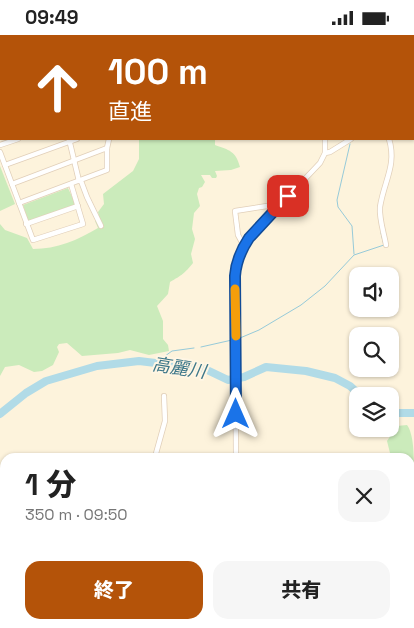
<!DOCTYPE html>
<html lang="ja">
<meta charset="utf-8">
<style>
body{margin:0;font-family:"Space Grotesk","Noto Sans JP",sans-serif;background:#f6f6f6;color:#222;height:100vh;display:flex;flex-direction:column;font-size:19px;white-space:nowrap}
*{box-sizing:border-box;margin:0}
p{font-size:16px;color:#767676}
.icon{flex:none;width:28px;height:28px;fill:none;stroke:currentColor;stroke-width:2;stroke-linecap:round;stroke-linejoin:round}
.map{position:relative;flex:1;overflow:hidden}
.drawer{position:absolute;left:0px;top:418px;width:415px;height:176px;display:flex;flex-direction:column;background:#fff;border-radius:15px 15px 0 0;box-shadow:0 1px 4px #0004}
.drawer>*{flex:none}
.top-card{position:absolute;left:0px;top:0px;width:415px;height:105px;box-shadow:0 1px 4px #0004;background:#b45309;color:#fff;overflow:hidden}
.buttons{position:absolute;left:349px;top:232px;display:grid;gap:10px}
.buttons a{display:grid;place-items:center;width:50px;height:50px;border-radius:10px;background:#fff;box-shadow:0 1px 4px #0004;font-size:25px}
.pin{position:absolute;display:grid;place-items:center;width:42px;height:42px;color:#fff;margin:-21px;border-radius:10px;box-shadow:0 2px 8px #0006}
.me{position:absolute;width:55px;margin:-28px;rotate:0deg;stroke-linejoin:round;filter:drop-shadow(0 0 4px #0008)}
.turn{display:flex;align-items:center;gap:18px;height:105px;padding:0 25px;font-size:22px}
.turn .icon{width:65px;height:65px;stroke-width:2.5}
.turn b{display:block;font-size:35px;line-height:42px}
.round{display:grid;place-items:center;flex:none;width:52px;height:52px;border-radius:15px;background:#f6f6f6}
.overview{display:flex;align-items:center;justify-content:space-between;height:85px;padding:0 25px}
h1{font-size:30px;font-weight:800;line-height:38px}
.cta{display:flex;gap:10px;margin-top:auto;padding:10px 25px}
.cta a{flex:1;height:58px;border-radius:15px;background:#b45309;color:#fff;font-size:20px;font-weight:800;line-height:58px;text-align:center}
.cta a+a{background:#f6f6f6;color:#222}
.status{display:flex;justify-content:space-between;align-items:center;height:35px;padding:0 25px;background:#fff;direction:ltr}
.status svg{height:14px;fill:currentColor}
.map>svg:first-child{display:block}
.green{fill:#cbebbb}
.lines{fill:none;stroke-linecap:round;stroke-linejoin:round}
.stream{stroke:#96cad9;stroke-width:1}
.river{stroke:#b1dbe7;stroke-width:8}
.minor-casing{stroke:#e1cfb9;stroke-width:6}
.minor{stroke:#fff;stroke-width:4.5}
.route-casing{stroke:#114b97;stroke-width:12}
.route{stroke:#1a73e8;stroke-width:9}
.slow{stroke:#f59e0b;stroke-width:9}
.labels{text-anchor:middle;stroke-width:4;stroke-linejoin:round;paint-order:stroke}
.water-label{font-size:18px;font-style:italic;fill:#3d7789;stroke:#fff6e4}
</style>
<div class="status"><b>09:49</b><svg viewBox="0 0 49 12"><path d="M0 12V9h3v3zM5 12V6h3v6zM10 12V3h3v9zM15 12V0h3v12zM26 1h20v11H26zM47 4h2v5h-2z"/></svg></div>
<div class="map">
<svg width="414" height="593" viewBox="0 0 414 593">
<rect width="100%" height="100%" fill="#fdf3dc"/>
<!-- green -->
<g class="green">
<path d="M139,104H215V110C229,115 236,116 240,132L231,135L215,136L217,141L216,143H212L210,140H201L205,147L202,152L199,153L197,159L200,171L194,178L192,194L195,204L191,219L193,228C184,239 182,240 170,247L168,259L157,271L163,286V304L168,310L169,316L149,320L130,315L118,318L82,321L67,308L59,309L57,312L59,317L53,330L42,336L34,337L19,330L5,332L0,341V189L5,195L27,203L33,214C57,214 78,205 98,193L95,186L99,182L98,177L104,169L103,159L133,136L139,124Z"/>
<path d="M0,131L15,169L0,176Z"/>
<path d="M68,153L75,168L74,170L28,186L23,170Z"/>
<path d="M407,390C414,399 414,423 414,436H410V422H391L387,406L397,391Z"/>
</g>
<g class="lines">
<!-- stream -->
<g class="stream">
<path d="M322,0L323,1"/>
<path d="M346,0V1"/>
<path d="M414,74V73"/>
<path d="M350,109L337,165L338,172L352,191L354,219"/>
<path d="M240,303L259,295L301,270L325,251L354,220L384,210L381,198"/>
<path d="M201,312L232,305"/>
<path d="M154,329L172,316L194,313"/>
</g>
<!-- river -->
<g class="river">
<path d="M390,373L397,378H414"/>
<path d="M0,379L26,358L46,346L97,331L139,326L205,334L228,345L244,342L266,332L306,336L335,343L350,351L361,361"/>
<path d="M0,570L5,571"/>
<path d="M68,589L80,593"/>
</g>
<defs>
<g id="minor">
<path d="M42,0V1"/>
<path d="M104,0V1"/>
<path d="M290,0L291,1"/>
<path d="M61,1L64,0"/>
<path d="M0,24L1,23"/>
<path d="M0,46H1"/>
<path d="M0,67H1"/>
<path d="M0,88H1"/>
<path d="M69,104L79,146"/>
<path d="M0,110L18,104"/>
<path d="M0,117L33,205L83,189L71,149"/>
<path d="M325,118L330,117L351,104"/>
<path d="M5,130L77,104"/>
<path d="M81,146L87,162L101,191"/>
<path d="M12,149L107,113"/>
<path d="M19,168L107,135V113L109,104"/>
<path d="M26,189L78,171"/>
<path d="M386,210C384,198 379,184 380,172C384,146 397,130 389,104"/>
<path d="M244,211L238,200L235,176L267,171L270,173L272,179"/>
<path d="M155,422L165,386L164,361"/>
<path d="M236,422L235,241C236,227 241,215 249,203L320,128L325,118V104"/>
<path d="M410,486L414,485"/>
<path d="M410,588L414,587"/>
<path d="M379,589L384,593"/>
<path d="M388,593L403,589"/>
</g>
</defs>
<!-- minor casing -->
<use href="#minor" class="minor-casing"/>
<!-- minor -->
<use href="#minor" class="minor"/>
</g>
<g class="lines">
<defs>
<path id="route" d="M236,379L235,241C236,227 241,215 249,203L288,161"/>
</defs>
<!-- route casing -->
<use href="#route" class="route-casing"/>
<!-- route -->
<use href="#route" class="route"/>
<!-- slow -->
<path class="slow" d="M235,254L236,301"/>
</g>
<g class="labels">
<!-- water labels -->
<g class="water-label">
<text transform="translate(179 333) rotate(9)" y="6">高麗川</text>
</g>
</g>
</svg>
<div class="buttons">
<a><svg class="icon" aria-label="sound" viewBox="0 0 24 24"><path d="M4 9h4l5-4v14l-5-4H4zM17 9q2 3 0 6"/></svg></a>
<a><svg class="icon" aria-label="search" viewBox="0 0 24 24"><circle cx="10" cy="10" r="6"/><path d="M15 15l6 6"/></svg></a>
<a><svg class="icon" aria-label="layers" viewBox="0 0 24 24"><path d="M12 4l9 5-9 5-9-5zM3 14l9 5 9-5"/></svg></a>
</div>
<div class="pin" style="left:288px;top:161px;background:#d93025"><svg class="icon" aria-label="arrive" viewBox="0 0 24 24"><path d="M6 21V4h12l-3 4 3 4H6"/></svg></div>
<svg class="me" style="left:236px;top:379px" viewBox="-20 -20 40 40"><path d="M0-17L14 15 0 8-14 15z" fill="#1a73e8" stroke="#fff" stroke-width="4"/></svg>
<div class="top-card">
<div class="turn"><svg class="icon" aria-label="ahead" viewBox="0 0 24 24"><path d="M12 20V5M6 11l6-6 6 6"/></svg><div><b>100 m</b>直進</div></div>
</div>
<section class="drawer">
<div class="overview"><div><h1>1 分</h1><p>350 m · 09:50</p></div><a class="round"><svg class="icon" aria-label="close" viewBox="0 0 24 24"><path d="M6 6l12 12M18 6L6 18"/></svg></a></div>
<div class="cta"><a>終了</a><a>共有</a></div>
</section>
</div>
